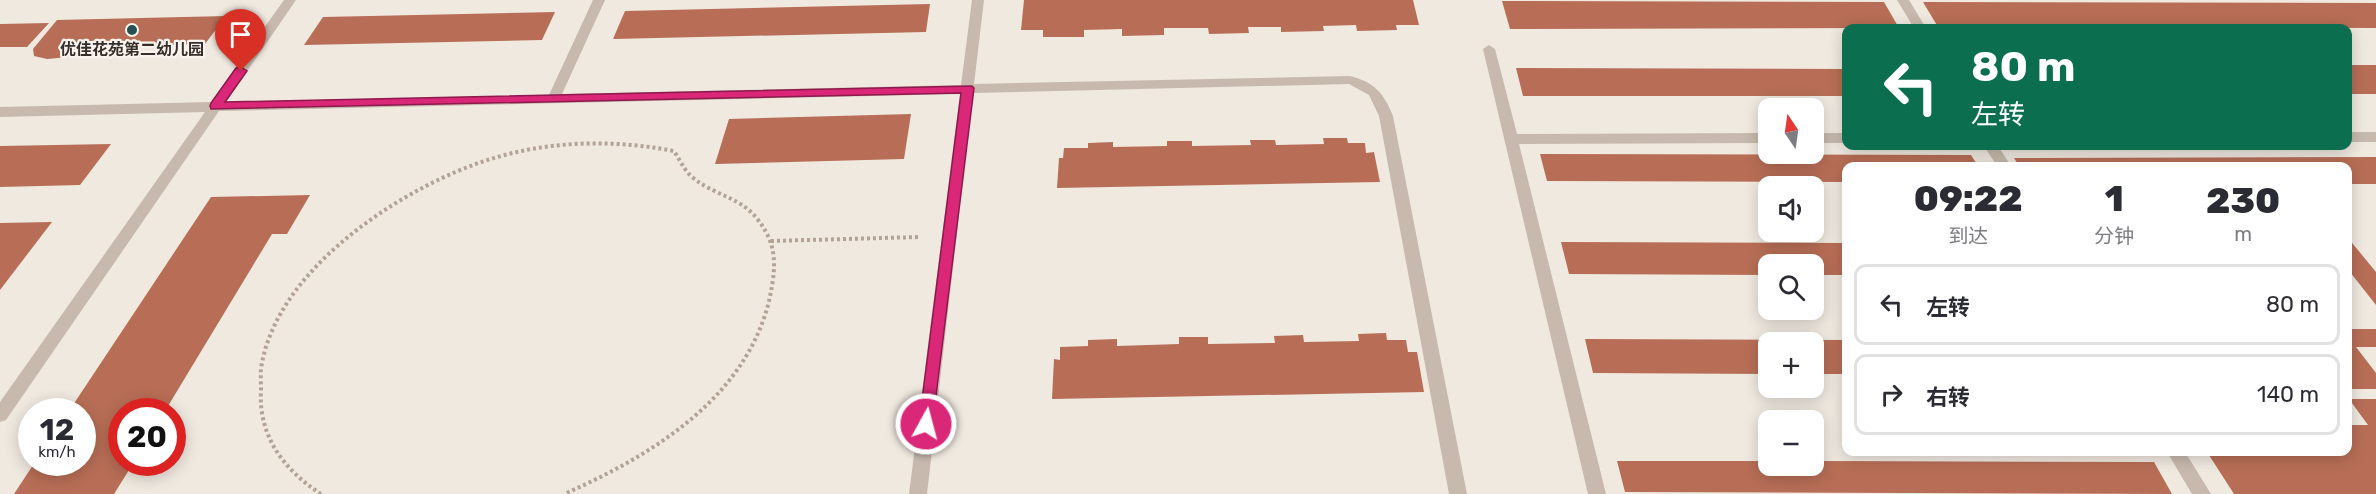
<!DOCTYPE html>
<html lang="zh">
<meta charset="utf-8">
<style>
body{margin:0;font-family:Rubik,"Noto Sans SC",sans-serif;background:#f7f7f7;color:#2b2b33;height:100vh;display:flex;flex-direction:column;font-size:22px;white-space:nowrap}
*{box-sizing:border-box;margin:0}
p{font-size:20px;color:#7c7c81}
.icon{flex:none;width:33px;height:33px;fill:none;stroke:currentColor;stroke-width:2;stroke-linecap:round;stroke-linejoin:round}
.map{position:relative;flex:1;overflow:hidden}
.drawer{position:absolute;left:1842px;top:162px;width:510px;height:294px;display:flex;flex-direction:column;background:#fff;border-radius:12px;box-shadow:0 3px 15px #0003}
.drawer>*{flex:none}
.top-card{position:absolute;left:1842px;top:24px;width:510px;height:126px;border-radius:12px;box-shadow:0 3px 15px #0003;background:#0b6e4f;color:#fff;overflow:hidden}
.needle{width:39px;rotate:347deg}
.fabs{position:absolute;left:1758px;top:98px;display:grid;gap:12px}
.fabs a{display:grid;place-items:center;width:66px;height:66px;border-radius:12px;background:#fff;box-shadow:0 3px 15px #0003;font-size:30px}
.speed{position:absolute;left:18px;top:398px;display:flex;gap:12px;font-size:30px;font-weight:700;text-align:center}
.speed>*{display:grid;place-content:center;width:78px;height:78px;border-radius:50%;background:#fff;box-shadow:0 3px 15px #0003;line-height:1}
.speed small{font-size:15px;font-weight:400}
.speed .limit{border:9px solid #d22;background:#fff;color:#111}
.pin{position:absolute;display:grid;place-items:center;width:51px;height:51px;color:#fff;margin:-62px -26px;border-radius:50% 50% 50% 0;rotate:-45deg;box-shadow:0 0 6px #0007}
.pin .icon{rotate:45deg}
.me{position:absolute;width:66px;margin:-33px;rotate:7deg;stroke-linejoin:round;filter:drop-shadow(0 0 4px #0008)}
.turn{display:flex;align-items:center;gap:21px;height:126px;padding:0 30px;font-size:27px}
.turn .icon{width:78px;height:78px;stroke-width:2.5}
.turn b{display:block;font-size:42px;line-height:51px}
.eta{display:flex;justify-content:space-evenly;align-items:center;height:102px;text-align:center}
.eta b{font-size:36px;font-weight:800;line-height:42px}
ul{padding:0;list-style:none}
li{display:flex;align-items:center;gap:18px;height:81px;margin:0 12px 9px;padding:0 18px;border:3px solid #e1e1e2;border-radius:12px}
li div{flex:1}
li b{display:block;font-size:22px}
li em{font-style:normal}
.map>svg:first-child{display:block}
.building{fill:#b86e56}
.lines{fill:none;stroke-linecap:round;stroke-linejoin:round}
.path{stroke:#b3a397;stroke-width:4;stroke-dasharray:3 3;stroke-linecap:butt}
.minor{fill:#c7b9ad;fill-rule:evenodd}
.route{fill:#db2777;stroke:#8e194d;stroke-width:1.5}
.poi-dot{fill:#255053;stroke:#f8f3ec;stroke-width:2}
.labels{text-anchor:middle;stroke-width:4.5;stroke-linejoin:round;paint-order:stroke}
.poi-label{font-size:16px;font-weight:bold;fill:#362e2b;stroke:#f8f3ec}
</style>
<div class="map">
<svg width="2376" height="494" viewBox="0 0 2376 494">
<rect width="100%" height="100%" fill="#f0e9e0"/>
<!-- building -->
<g class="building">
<path d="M1024,0H1413L1419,25H1396L1397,30L1357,31L1356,25L1323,26L1324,31L1281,32V27H1248L1249,33L1209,34L1208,28H1164V35L1122,36V29L1084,30V37H1043V30H1021Z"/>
<path d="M1502,1L1884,2L1899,28L1510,29Z"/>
<path d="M1923,2L2376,3V28L1938,27Z"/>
<path d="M930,4L926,32L613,39L625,11Z"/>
<path d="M555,12L542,40L304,45L323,17Z"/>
<path d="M226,16L205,44L88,47L69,57L47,59L34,56L33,49L57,20Z"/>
<path d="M49,23L27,47H0V24Z"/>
<rect x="2348" y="65" width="28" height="29"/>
<path d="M1516,68L1846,69V96H1523Z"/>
<path d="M911,114L904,159L715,164L729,119Z"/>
<path d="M1323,138H1347L1348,143H1365L1366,153L1374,152L1380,182L1057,188L1059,158H1063L1064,148H1088V143L1113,142V147L1167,146V141H1192V146L1251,145L1250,140H1275L1276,145L1324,144Z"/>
<path d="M111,144L80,185L0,187V146Z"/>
<path d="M1540,154L1971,155L1978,166H1846V182L1547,181Z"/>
<path d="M2376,157V184H2348V166H2019L2014,158Z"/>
<path d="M310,195L287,234H272L165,411H122V462H134L114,494H14L35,462H82V411H69L211,197Z"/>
<path d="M52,222L0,290V223Z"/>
<path d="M2348,238L2376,272V305L2350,272H2348Z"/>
<path d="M1561,242L1846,243V275H1814V264H1768V275L1569,274Z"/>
<path d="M2348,329H2376V347H2356L2376,373V389H2348Z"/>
<path d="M1386,333L1387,340H1406L1408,352H1417L1424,392L1052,399L1054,359L1060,360V347L1088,346V340L1117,339V346L1179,344V337H1208V344L1275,343L1274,336L1303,335L1304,342L1359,341L1358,334Z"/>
<path d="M1585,339L1846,340V374H1814V342H1768V374L1593,373Z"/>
<path d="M2349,399H2376V494H2234L2207,452H2348V425H2368Z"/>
<path d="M1617,461H1768V465H1814V461L2154,462L2172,494L1625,492Z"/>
</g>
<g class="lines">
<!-- path -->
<g class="path">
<path d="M771,241L920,237"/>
<path d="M321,494C284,470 258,436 261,390C261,381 260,371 262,363C279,271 392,195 473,165C538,141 606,138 674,151C680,160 684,170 692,177C720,200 747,195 767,234C778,255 774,278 769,301C745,399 651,456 564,494"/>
</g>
<!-- minor -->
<g class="minor">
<path d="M284,0H296L226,102L549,95L593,0H605L562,94L961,85L972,0H984L974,84L1350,76C1374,82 1384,93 1393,116L1467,494H1449L1379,116L1369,95L1349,84L973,93L927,494H909L960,94L219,111L6,420L0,422V402L205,112L0,117V107L211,102Z"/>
<path d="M1897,0H1909L1926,28H1914Z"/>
<path d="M1489,45L1495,49L1517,134L1768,133V143L1519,144L1606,494H1588L1483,49Z"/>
<rect x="2348" y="132" width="28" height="10"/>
<rect x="1814" y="133" width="32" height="10"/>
<path d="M1984,146H1998L2011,166H1997Z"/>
<path d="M2167,452H2185L2211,494H2192Z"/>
</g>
</g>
<!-- route -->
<path class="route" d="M241,67L247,71L225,102L972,86L974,88L932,428L926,430L921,428L919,424L961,93L211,109L210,106L211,103L236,68Z"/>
<!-- markers -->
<circle class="poi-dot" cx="132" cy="30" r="6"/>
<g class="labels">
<!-- poi labels -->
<g class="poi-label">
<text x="132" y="55">优佳花苑第二幼儿园</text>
</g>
</g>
</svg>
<div class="fabs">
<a><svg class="needle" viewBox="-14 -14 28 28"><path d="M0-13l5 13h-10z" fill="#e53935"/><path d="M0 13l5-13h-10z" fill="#7c7c81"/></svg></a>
<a><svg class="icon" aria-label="sound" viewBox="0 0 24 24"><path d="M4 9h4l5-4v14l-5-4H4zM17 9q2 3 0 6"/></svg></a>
<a><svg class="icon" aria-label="search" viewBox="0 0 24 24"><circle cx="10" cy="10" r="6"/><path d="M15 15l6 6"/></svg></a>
<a>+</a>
<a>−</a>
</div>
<div class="speed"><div>12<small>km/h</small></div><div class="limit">20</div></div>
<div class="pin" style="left:241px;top:71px;background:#d93025"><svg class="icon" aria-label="arrive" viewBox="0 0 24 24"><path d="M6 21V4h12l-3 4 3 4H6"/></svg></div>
<svg class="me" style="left:926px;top:424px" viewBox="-20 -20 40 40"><circle r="17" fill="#db2777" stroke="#fff" stroke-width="3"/><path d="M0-11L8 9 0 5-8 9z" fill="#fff"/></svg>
<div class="top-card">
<div class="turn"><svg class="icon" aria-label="left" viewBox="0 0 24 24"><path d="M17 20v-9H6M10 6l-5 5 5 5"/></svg><div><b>80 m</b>左转</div></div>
</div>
<section class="drawer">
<div class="eta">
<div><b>09:22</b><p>到达</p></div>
<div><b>1</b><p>分钟</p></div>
<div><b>230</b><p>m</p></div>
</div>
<ul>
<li><svg class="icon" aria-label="left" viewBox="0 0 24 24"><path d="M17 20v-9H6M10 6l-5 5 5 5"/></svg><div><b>左转</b></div><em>80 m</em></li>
<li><svg class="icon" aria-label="right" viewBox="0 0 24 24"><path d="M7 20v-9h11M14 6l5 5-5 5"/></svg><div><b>右转</b></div><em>140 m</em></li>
</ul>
</section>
</div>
